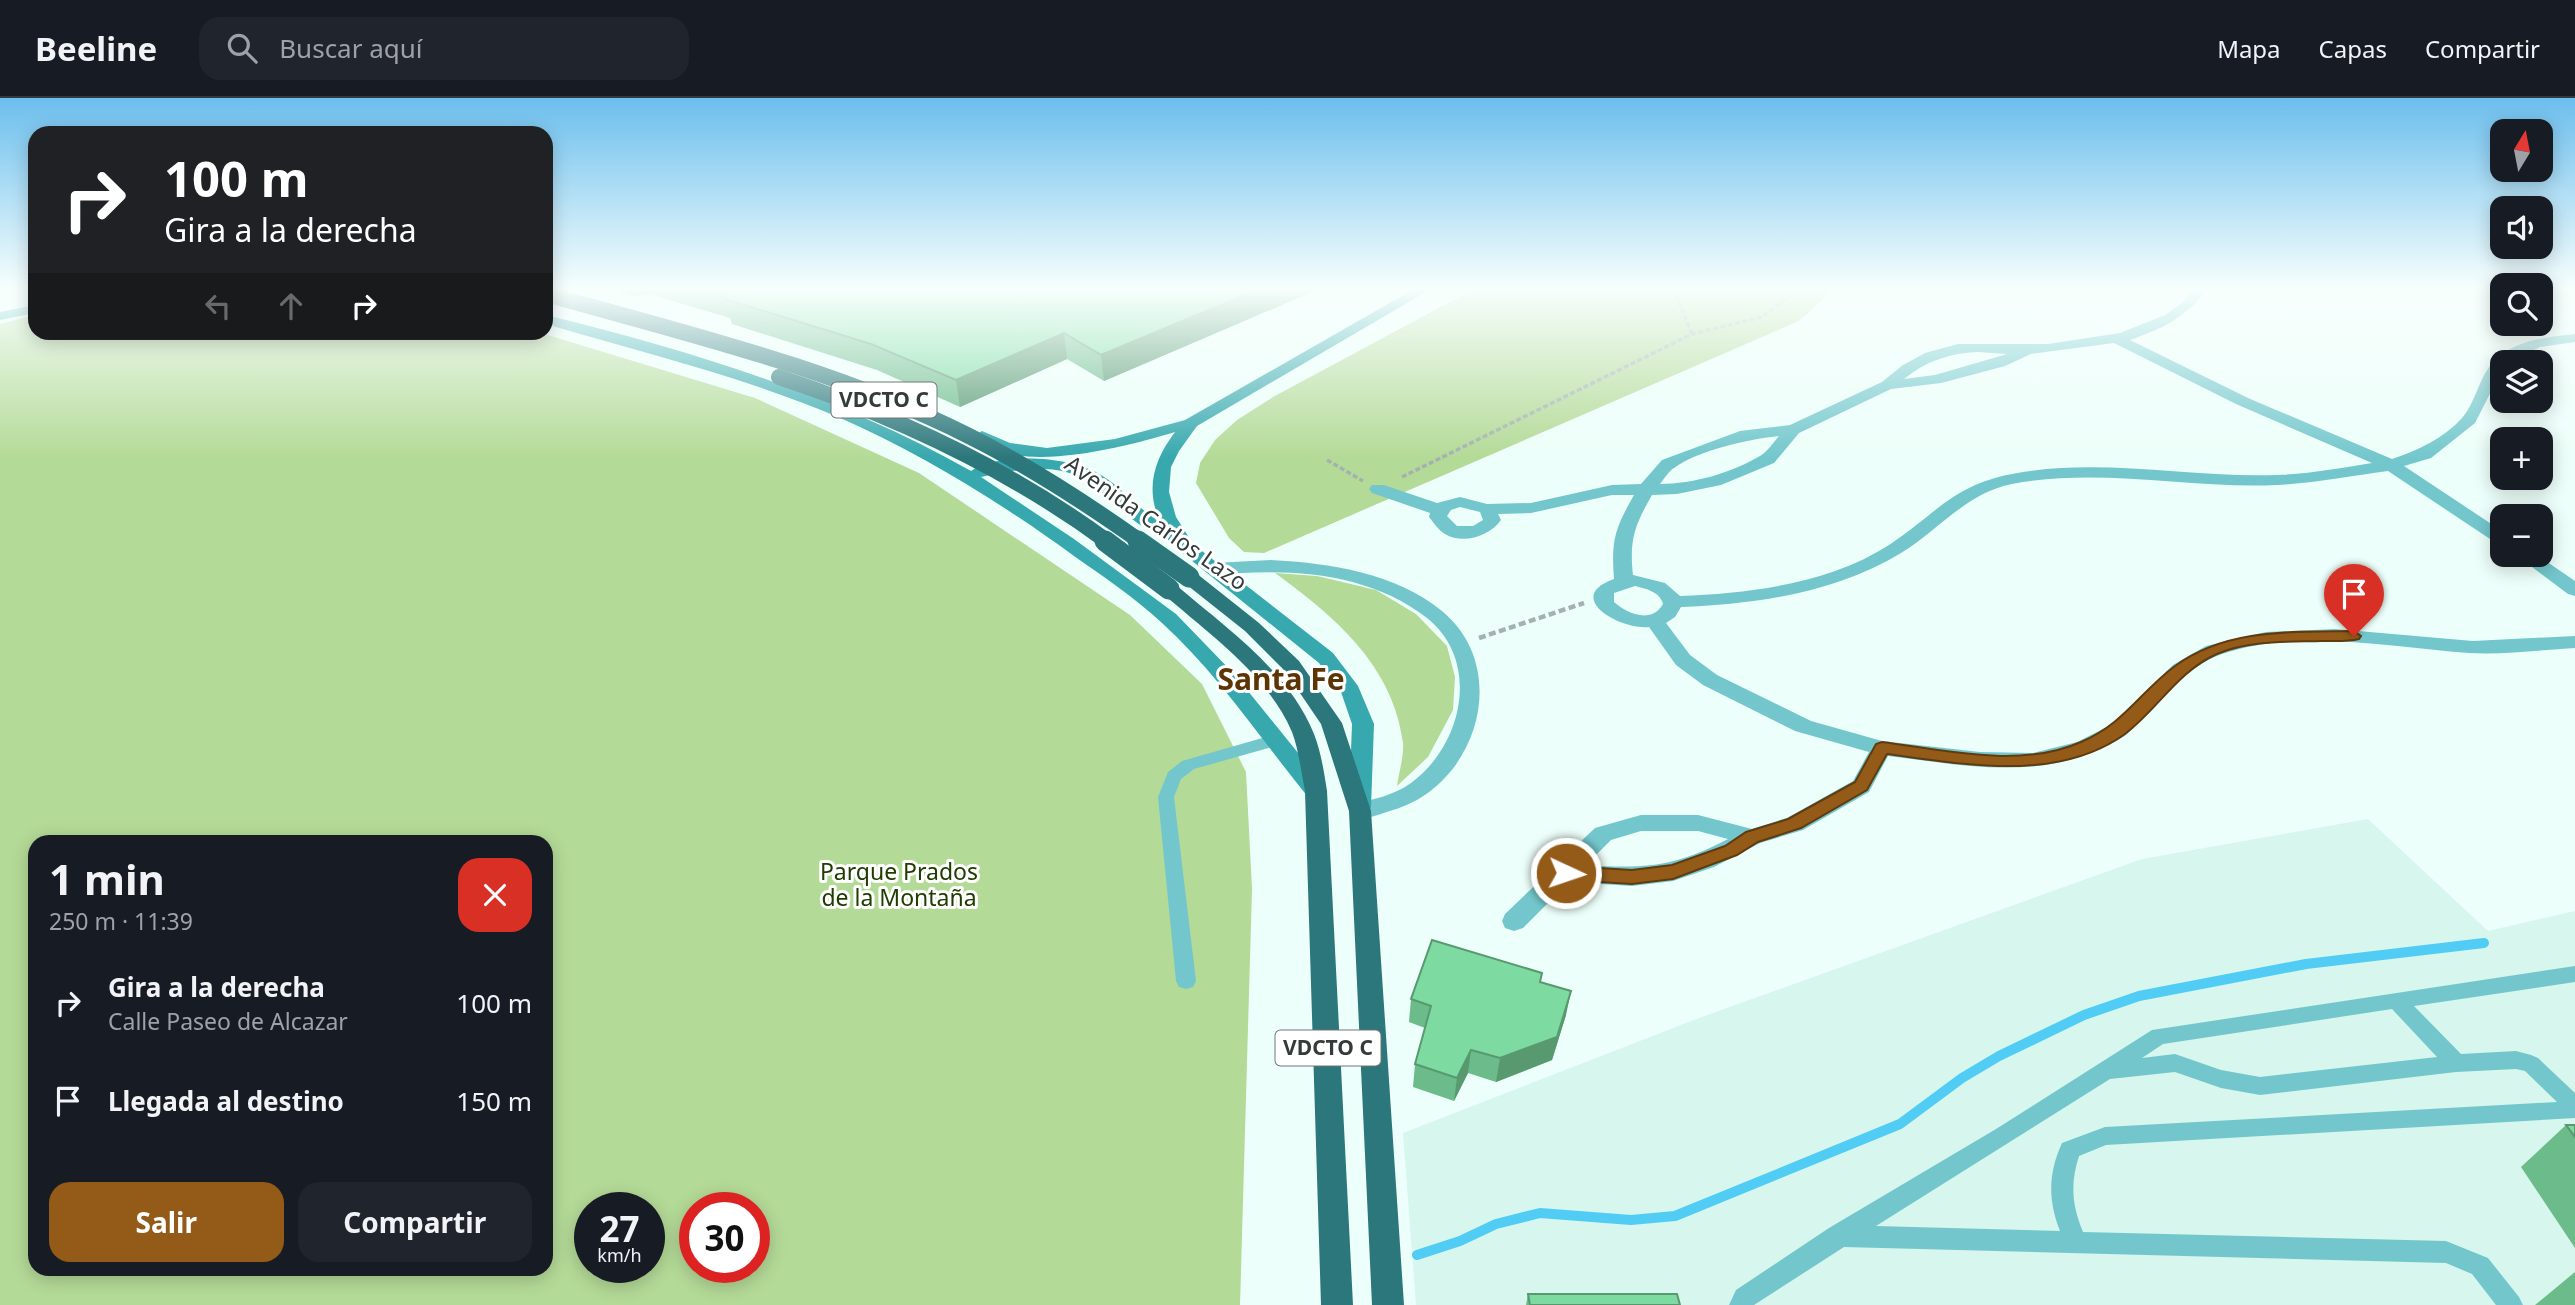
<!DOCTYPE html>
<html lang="es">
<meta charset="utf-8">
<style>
body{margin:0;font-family:"Noto Sans",sans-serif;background:#20242c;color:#f1f3f6;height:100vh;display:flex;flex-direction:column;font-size:26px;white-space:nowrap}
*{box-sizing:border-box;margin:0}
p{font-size:23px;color:#9ea1a6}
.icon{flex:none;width:38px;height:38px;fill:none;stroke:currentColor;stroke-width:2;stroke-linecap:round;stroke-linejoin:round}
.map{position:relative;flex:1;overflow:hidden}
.details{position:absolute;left:28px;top:737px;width:525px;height:441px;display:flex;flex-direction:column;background:#171b24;border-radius:21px;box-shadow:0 4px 18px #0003}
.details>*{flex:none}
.guide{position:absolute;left:28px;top:28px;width:525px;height:214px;border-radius:21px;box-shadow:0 4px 18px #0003;background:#202124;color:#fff;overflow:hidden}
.needle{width:46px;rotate:10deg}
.buttons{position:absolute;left:2490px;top:21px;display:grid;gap:14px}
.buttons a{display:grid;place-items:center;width:63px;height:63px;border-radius:14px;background:#171b24;box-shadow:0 4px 18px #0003;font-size:35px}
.speed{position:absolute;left:574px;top:1094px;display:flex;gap:14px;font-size:35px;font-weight:700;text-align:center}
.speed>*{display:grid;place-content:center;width:91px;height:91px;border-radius:50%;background:#171b24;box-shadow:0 4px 18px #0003;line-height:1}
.speed small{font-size:18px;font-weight:400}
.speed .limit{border:10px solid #d22;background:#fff;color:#111}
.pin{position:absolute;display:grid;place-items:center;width:60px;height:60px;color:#fff;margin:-72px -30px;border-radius:50% 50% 50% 0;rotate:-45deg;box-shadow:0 0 7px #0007}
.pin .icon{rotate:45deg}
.me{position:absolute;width:77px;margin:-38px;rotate:93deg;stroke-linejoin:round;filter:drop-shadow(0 0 5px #0008)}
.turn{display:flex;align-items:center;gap:24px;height:147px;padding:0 21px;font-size:32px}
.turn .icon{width:91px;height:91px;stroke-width:2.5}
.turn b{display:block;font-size:49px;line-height:60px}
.lanes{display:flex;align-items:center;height:66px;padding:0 21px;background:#0003;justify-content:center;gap:35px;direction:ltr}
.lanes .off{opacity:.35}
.round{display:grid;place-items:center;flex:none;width:74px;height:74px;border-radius:21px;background:#20242c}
.overview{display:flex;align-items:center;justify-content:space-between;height:119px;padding:0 21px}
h1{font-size:42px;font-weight:700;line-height:52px}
.primary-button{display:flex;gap:14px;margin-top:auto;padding:14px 21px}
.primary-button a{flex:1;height:80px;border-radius:21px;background:#945b18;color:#fff;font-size:28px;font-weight:700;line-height:80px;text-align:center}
.primary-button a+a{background:#20242c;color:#f1f3f6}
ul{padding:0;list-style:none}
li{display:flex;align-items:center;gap:21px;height:98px;padding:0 21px}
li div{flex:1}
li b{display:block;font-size:26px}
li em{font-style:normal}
header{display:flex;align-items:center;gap:42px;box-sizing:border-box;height:98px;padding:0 35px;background:#171b24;border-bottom:2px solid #363941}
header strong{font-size:33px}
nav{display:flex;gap:38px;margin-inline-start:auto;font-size:24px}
.search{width:490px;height:63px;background:#20242c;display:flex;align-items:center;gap:18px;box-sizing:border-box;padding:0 24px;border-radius:21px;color:#9ea1a6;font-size:26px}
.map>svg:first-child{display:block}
.built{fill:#d6f6ee}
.green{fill:#b4da97;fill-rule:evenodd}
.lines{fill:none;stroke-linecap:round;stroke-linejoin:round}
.stream{stroke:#51cdf5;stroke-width:10}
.path-far1{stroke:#a4b2af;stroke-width:3.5;stroke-dasharray:5 2.5;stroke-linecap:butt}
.path{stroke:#a4b2af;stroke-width:4.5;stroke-dasharray:7 3.5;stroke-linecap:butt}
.lane{fill:#73c7cc;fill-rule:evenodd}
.street{fill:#73c7cc;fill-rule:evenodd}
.secondary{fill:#37a8ae;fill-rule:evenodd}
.highway{fill:#2c777b;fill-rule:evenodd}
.highway-bridge-far1{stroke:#2c777b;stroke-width:16}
.highway-bridge{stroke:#2c777b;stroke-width:21}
.wall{fill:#6cbb8a}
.shaded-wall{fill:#589970}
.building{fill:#7ddaa0;stroke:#589970;stroke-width:2}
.route{fill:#945b18;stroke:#603b10;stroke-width:2}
.labels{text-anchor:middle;stroke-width:6;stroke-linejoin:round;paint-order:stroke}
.shield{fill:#fff;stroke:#707675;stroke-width:2}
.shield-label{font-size:21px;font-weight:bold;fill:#333c3a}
.street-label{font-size:23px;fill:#333c3a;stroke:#fff}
.park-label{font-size:23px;fill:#203d00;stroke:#fff}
.district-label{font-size:30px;font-weight:bold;fill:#5c3505;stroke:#fff}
</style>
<header>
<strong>Beeline</strong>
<div class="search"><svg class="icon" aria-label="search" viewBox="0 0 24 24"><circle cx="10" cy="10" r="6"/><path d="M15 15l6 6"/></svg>Buscar aquí</div>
<nav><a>Mapa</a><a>Capas</a><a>Compartir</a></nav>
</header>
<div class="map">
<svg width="2575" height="1207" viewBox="0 0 2575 1207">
<rect width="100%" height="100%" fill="#edfffa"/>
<!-- built -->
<path class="built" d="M2368,721L2488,833L2575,813V1207H1416L1403,1035L1699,920L2142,761Z"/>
<!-- green -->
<g class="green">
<path d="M1474,191H1834L1799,223L1264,455L1244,454L1229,440L1196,385L1200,365L1215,342L1237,322L1273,299Z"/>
<path d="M35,217V234L541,235L755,300L919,375L1130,517L1202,586L1246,674L1252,791L1240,1207H0V226ZM35,744H546V1171H35ZM590,1110H649V1169H590ZM695,1110H754V1169H695Z"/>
<path d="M1275,475L1317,478L1376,492L1416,516L1447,548L1455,579L1453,612L1428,659L1397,688C1399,674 1404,658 1403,645C1393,567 1334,518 1275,475Z"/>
</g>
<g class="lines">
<!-- stream -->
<path class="stream" d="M1417,1157L1460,1143L1496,1126L1540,1115L1631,1122L1675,1118L1900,1026L1962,980L1999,958L2084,917L2139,898L2306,866L2484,845"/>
<!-- path-far1 -->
<g class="path-far1">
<path d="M1692,236L1676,197L1710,196L1720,191"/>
<path d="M1327,362L1363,383"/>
<path d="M1402,379L1692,236L1762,219L1799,191"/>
</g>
<!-- path -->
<path class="path" d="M1479,540L1584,505"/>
<!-- lane -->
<g class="lane">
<path d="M1273,637L1281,643L1279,647L1194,671L1181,681L1174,699L1196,883L1193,889L1186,891L1179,889L1176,883L1158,699L1168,674L1182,663Z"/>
<path d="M2575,868V884L2414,908L2461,956L2516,953L2531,957L2538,960L2575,995V1020L2106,1047L2079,1058C2070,1086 2072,1107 2083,1134L2446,1143L2488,1160L2519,1199L2523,1207H2496L2472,1176L2446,1165L1844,1149L1754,1207H1729L1736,1192L1829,1130L1996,1031L2152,932ZM2392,911L2437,959L2260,979L2221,972L2175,956L2142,960L2163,946ZM2516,971L2525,973L2557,1004L2105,1029L2062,1045C2048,1076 2048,1102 2060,1133L1876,1128L2110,981L2175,974L2221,990L2260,997L2456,974Z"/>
</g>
<!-- street -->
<g class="street">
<path d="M2193,191H2207C2187,219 2162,231 2130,242L2248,300L2392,361C2417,353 2444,340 2462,320C2479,300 2479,272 2502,256C2524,241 2550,239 2575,236V244L2540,249L2510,264H2502V272L2475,325L2431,360L2404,368L2502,433V446L2496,445L2388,373C2351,378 2314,385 2277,387C2189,391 2101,369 2012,386C1966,395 1939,432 1901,455C1835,495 1756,506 1681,509L1675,519L1666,525L1690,557L1717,577L1811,623L1882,643L1980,654L2033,655L2077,644L2111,627L2173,567L2206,548L2266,534L2335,531L2473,543L2575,538V550C2540,552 2504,557 2469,555C2388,549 2301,530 2222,556C2184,569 2158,608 2129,634C2123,640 2114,644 2106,648C2038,683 1962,667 1888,658L1869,694L1803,732L1760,745L1714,769L1673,783L1632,788L1569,784L1523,830L1514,833L1505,830L1502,823L1505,816L1595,730L1641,717H1698L1752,731L1787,720L1853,683L1869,654L1795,633L1703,587L1676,567L1649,529C1619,532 1563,499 1614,481C1611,441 1615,431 1634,397H1612L1531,415L1498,416L1501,422C1490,438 1463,447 1445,436C1439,433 1433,424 1429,419L1430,415L1372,395L1369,391L1372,387H1384L1437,405L1460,399L1487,406L1531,405L1612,387L1641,386L1662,362L1740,333L1790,327L1882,284L1903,267L1925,255L1958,246H2048L2120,235L2165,217L2183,204ZM2114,245L2236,306L2372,365C2341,370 2309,376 2277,377C2188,380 2100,359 2012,376C1953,387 1936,416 1889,447C1828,486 1751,495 1680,498L1665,485L1633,477C1629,441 1635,427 1652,397L1677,396L1721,387L1774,365L1799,335L1891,291L1941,285L2005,268L2031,256ZM1978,254L2007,256L1935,277L1904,281C1926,263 1950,255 1978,254ZM1779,338C1773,345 1767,354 1760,358C1731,375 1693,386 1660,386C1664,381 1669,373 1674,370C1699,352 1749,341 1779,338ZM1460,409L1480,414L1483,422L1473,428H1457L1447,418L1451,412ZM1635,488C1647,491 1660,494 1663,506C1652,526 1627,516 1614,504V495ZM1641,733H1698L1728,741C1675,769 1645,771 1586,767L1611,742Z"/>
<path d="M2516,457H2537L2575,483V498L2568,496Z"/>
<path d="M1271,462C1330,465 1396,475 1442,513C1513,572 1476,688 1393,712C1380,716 1365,723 1352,719L1349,713L1352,707C1373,701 1393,698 1411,685C1462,648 1482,564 1427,520C1367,473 1287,470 1214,477L1205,471L1214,465Z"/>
</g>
<!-- secondary -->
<g class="secondary">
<path d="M1414,191H1431L1197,328L1179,353L1171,369L1169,394L1176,419L1193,446L1333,555L1358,588L1374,626L1371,709L1368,715L1360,717L1352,715L1349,709L1352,626L1341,594L1319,565L1181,454C1164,433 1152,437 1132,421C1118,410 1106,396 1091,386C1060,363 1016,371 981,379L1074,441L1176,516L1235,577L1324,687L1327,693L1324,699L1316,701L1308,699C1260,640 1218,576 1162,525C1135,500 1104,479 1074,458C1000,404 922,356 838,319C744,279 644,255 546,226V217C692,253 839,298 971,373C1000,354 1071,358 1101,377C1123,390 1138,411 1160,424C1145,390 1154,362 1175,334C1129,348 1011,380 974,338L982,333L1010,345L1047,350L1115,341L1185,322Z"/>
<path d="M35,207V215L0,222V214Z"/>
</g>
<!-- highway -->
<g class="highway">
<path d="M1189,473L1196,475L1259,525L1299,563L1342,625L1371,713L1404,1207H1372L1349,713L1321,626L1285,573L1245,533L1182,483L1180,479Z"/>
<path d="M1169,485L1176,487C1226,530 1288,572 1314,636C1321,654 1324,674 1327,693L1353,1207H1321L1305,693C1301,673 1299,653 1292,634C1267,576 1208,535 1162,495L1159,491Z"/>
</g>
<!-- highway-bridge-far1 -->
<g class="highway-bridge-far1">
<path d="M546,196C688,236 836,271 969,338C1029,368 1086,405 1141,444"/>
<path d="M779,279C895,318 1009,371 1108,444"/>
</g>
<!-- highway-bridge -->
<g class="highway-bridge">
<path d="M1105,443L1169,491"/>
<path d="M1138,443L1189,479"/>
</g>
</g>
<!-- wall -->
<g class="wall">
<path d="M619,191H1319L1104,283L1067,261L960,309L877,272L732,226L730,220L649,196L632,198L621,195Z"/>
<path d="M1541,884L1566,917L1552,962L1496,984L1468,975L1454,1003L1413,989L1415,966L1425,930L1409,924L1411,901Z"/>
<path d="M2566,1027H2575V1150L2521,1069Z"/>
<path d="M2575,1174V1207H2535Z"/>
<path d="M1528,1196L1680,1207H1526Z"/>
</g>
<!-- shaded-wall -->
<g class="shaded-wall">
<path d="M630,191H648L649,196L632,198Z"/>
<path d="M1259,191H1319L1104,283L1101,257Z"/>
<path d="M1064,235L1067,261L960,309L956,282Z"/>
<path d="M1571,893L1566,917L1552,962L1496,984L1500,960Z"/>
<path d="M1471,952L1468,975L1454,1003L1457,980Z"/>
</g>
<!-- building -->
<g class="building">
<path d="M710,191H1259L1101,257L1064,235L956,282L871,246L725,201L723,194Z"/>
<path d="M1432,842L1542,875L1540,884L1571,893L1557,939L1500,960L1471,952L1457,980L1415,966L1431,908L1411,901Z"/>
<path d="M2566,1027H2575V1039Z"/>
<path d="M1528,1196H1677L1680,1207H1530Z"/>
</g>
<!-- sky -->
<linearGradient id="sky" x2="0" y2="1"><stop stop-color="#6bbeed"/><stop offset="0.53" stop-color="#f7fffd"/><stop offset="1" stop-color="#f7fffd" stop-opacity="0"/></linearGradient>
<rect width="2575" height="360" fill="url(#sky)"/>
<!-- route -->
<path class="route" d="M2354,533L2361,538L2359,541C2347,544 2334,543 2322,543C2288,544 2249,542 2217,556C2178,573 2158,611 2125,636C2057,685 1963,666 1887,656L1867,692L1801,730L1758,744L1737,757L1673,781L1632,786L1566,782L1560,780L1557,775L1560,770L1566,768L1632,772L1672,767L1725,748L1746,734L1788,721L1855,684L1876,646L1882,644C1945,652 2020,671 2081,644C2124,626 2140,594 2175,568C2227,530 2293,534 2354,533Z"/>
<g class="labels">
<!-- shield labels -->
<g class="shield">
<rect x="831.5" y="284.5" width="105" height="35" rx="5"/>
<rect x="1275.5" y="932.5" width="105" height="35" rx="5"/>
</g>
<g class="shield-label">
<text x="884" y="309">VDCTO C</text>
<text x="1328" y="957">VDCTO C</text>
</g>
<!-- street labels -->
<g class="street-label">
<text transform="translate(1156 425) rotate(35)" y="8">Avenida Carlos Lazo</text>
</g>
<!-- park labels -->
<g class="park-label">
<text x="899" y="782">Parque Prados<tspan x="899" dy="26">de la Montaña</tspan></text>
</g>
<!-- district labels -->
<g class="district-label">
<text x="1281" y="592">Santa Fe</text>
</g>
</g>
</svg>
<div class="buttons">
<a><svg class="needle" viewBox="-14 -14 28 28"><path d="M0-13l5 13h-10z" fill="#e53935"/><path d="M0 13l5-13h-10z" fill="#9ea1a6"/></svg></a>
<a><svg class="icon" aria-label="sound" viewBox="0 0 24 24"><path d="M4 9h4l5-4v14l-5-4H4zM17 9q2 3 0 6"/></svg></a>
<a><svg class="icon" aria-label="search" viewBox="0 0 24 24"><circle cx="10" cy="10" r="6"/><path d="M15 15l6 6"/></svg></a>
<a><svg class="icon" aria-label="layers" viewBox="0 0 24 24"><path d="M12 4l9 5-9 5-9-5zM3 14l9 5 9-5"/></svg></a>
<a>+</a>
<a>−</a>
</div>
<div class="speed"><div>27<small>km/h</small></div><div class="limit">30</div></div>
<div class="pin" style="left:2354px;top:538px;background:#d93025"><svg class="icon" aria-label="arrive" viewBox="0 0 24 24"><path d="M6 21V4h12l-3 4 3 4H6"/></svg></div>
<svg class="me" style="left:1566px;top:775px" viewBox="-20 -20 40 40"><circle r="17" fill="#945b18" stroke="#fff" stroke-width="3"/><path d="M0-11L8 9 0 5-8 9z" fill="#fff"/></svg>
<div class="guide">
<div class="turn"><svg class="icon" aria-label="right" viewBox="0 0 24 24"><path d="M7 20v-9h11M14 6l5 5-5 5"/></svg><div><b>100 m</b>Gira a la derecha</div></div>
<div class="lanes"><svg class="icon off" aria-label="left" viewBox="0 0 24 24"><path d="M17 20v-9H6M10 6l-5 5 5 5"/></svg><svg class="icon off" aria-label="ahead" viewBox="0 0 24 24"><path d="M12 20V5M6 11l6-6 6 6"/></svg><svg class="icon" aria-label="right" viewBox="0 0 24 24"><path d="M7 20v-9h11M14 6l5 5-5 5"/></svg></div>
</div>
<section class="details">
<div class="overview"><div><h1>1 min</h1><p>250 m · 11:39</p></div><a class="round" style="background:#d93025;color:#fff"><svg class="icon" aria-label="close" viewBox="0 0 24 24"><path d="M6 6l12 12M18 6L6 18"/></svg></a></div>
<ul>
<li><svg class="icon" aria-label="right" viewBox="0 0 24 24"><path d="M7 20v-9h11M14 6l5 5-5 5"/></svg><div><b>Gira a la derecha</b><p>Calle Paseo de Alcazar</p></div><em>100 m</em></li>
<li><svg class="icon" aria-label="arrive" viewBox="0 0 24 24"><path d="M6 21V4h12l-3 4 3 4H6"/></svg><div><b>Llegada al destino</b></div><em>150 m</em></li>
</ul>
<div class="primary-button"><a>Salir</a><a>Compartir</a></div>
</section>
</div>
